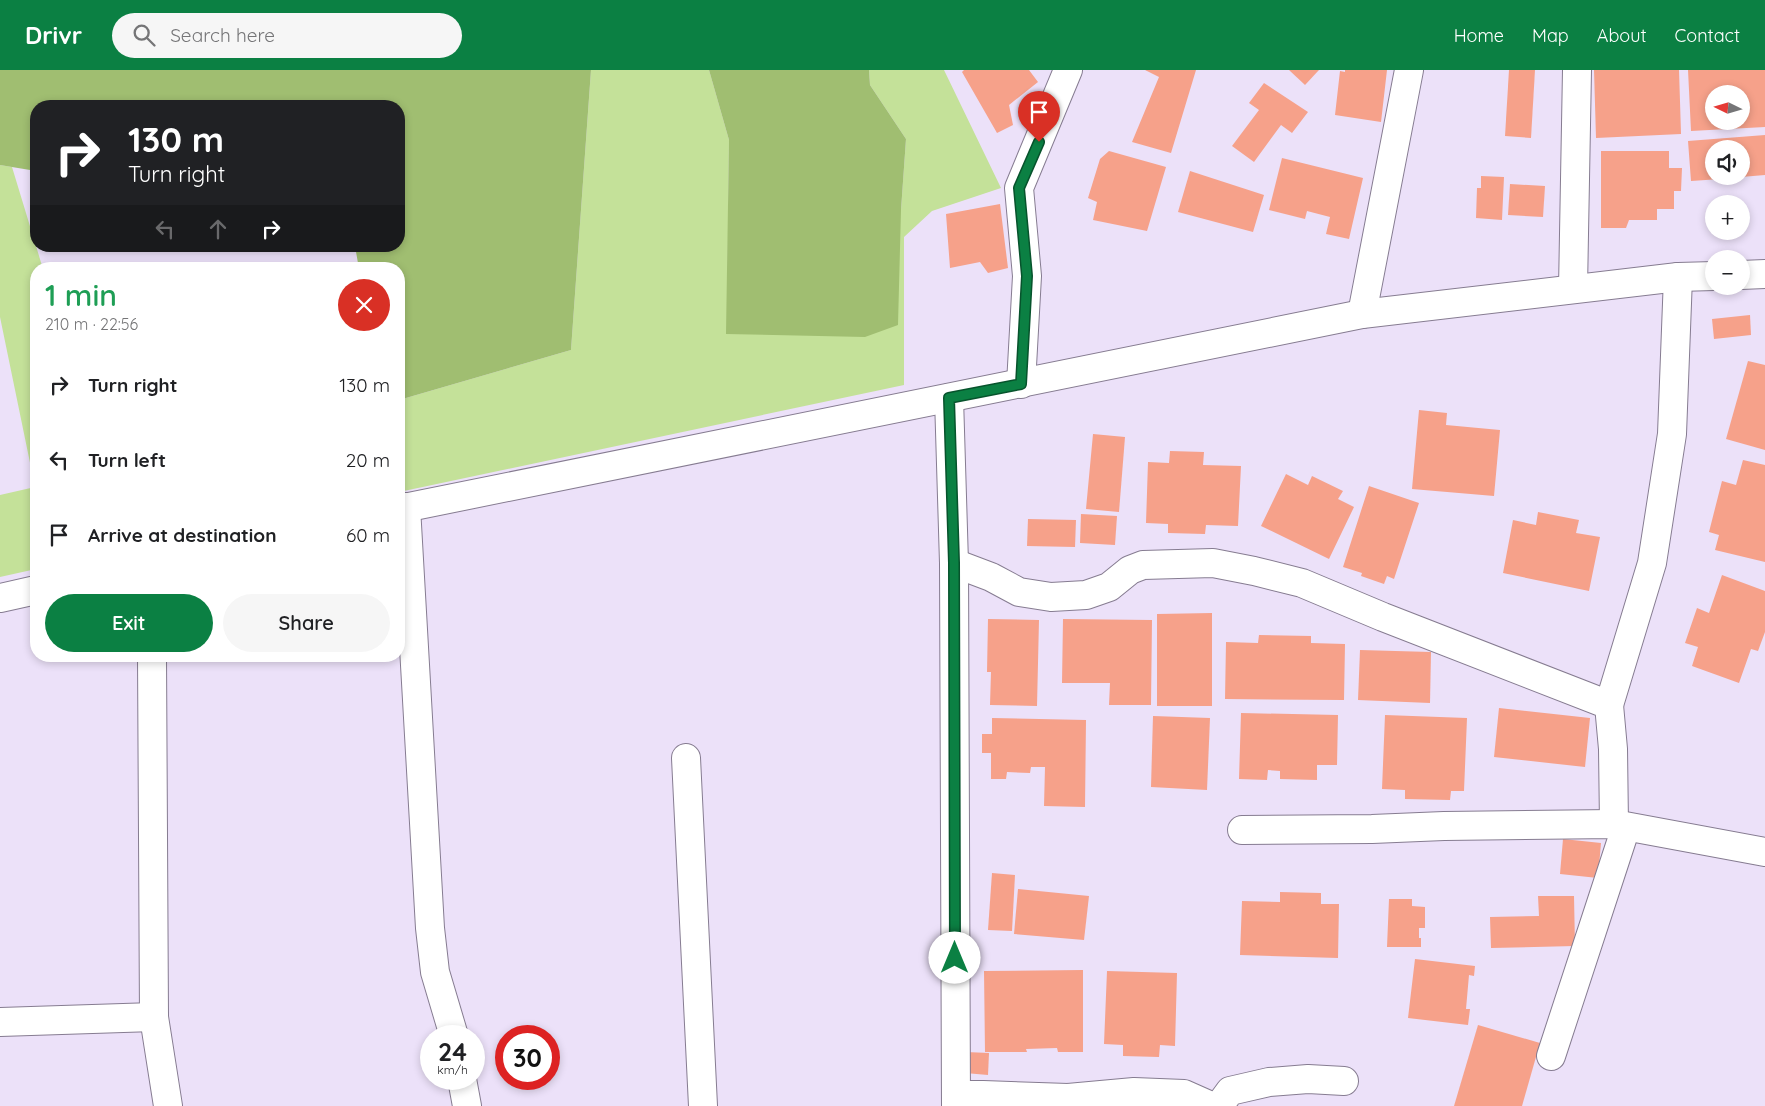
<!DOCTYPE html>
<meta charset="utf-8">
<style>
body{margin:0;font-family:Quicksand,sans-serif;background:#f6f6f6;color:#202124;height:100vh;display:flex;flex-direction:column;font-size:19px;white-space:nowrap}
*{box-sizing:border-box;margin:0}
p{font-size:16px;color:#757577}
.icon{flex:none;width:28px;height:28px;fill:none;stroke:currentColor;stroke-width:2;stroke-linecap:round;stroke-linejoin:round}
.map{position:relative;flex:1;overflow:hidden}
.details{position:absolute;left:30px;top:192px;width:375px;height:400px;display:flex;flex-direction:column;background:#fff;border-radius:20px;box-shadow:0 2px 8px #0003}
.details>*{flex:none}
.top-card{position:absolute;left:30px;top:30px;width:375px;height:152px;border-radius:20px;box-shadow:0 2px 8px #0003;background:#202124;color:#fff;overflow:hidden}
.needle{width:32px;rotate:275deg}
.tools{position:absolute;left:1705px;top:15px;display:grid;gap:10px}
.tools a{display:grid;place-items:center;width:45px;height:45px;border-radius:50%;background:#fff;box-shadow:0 2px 8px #0003;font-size:25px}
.speed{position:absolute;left:420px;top:955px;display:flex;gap:10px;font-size:25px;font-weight:700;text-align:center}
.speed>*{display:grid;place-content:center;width:65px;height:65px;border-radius:50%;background:#fff;box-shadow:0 2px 8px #0003;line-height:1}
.speed small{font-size:12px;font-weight:400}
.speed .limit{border:8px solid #d22;background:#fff;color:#111}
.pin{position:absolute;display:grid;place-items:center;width:42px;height:42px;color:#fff;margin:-51px -21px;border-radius:50% 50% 50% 0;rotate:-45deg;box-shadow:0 0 5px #0007}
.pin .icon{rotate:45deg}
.me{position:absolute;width:55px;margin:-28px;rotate:0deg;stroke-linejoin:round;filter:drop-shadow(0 0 4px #0008)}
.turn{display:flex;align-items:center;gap:18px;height:105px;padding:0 15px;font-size:22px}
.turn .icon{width:65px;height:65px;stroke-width:2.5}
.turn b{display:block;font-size:35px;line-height:42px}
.lanes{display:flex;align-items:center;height:48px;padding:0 15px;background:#0003;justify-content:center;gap:25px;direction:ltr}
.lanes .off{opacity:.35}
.round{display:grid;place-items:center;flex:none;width:52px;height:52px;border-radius:26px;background:#f6f6f6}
.head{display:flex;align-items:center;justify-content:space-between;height:85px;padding:0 15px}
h1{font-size:30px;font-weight:600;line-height:38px;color:#1e9e55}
.cta{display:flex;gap:10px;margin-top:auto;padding:10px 15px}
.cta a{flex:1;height:58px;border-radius:30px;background:#0b8043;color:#fff;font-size:20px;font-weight:600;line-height:58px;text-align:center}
.cta a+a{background:#f6f6f6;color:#202124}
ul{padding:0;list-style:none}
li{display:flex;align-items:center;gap:15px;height:75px;padding:0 15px}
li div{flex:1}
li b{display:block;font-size:19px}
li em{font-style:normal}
header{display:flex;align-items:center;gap:30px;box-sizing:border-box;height:70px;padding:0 25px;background:#0b8043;color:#fff}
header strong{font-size:24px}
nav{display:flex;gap:28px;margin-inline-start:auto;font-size:18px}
.search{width:350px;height:45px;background:#f6f6f6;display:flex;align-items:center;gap:12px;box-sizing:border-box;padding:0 18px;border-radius:28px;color:#757577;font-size:19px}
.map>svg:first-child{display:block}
.green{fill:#c4e199}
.forest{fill:#a0be71}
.building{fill:#f6a18a;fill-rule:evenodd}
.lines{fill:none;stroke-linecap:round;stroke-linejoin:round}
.minor-casing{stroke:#867c91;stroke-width:30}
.minor{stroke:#fff;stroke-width:28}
.route-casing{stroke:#07532c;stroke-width:12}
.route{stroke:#0b8043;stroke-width:9}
</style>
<header>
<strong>Drivr</strong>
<div class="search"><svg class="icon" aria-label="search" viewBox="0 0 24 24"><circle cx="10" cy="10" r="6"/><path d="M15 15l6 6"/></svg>Search here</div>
<nav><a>Home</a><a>Map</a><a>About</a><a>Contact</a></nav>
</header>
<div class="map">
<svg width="1765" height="1036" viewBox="0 0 1765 1036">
<rect width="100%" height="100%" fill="#ece1f9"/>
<!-- green -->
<g class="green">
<path d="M591,0H709L729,70L727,264L901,140L906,69L870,15L869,0H944L1001,118L932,141L904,167V315L399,422V330L571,280Z"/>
<path d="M0,95L12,97L43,199H36V499L0,507V425L35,417L0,247Z"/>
</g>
<!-- forest -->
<g class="forest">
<path d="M0,0H591L571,280L399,330V199H359L355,176H399V36H36V101L0,95Z"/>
<path d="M709,0H869L870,15L906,69L901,140L898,255L865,267L726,264L729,70Z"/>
</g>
<!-- building -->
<g class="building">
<path d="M964,0H1029L1038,12L1009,35L1013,55L997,63L962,2Z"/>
<path d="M1145,0H1196L1171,83L1132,72L1159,7Z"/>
<path d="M1289,0H1319L1305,15Z"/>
<path d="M1345,0H1387L1381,52L1335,45L1340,1L1345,2Z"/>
<path d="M1509,0H1535L1531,68L1505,66Z"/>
<path d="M1594,0H1679L1681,64L1596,68Z"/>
<path d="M1688,0H1765V57L1691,61ZM1714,24H1741V51H1714Z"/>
<path d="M1264,13L1308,42L1292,63L1281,55L1254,92L1232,76L1259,40L1249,33Z"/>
<path d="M1765,65V105L1741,107V79H1714V106H1735V108L1691,111L1688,71Z"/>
<path d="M1109,81L1166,97L1147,161L1093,150L1097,132L1088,128L1100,89Z"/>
<path d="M1601,81H1669V98H1682L1681,121H1674V139H1657V150H1629L1626,158H1601Z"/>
<path d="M1282,88L1363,108L1349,169L1326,164L1330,147L1307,141L1305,149L1269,140Z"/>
<path d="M1190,101L1264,125L1253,162L1178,142Z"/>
<path d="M1481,106L1504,107L1502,150L1476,148L1477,118H1481Z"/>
<path d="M1510,114L1545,116L1543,147L1508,145Z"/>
<path d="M1000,134L1008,198L988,203L980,192L950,198L946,144Z"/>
<path d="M1750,245L1751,265L1714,269L1712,249Z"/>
<path d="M1748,291L1765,295V380L1726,369Z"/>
<path d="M1419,340L1447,343L1446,355L1500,360L1494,426L1412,419Z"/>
<path d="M1093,364L1125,367L1119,442L1086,439Z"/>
<path d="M1170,381L1204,382L1203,395L1241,396L1238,456L1206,455L1205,464L1168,463V454L1146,453L1148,392L1169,393Z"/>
<path d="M1743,390L1765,395V492L1715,480L1719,465L1709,462L1722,411L1736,415Z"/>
<path d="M1286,404L1308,415L1312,406L1343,421L1338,429L1354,437L1329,489L1261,456Z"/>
<path d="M1369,416L1419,433L1394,509L1387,506L1384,514L1361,506L1362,503L1343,497Z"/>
<path d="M1538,442L1579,450L1576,463L1600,467L1589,521L1503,503L1513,450L1536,455Z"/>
<path d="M1081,444L1117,446L1115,475L1080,473Z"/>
<path d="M1028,449L1076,450L1075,477L1027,476Z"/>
<path d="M1722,505L1765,521V562L1758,581L1751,579L1739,613L1692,596L1698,577L1685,573L1697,538L1709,543Z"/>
<path d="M1212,543V636H1157V544Z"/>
<path d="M988,549L1039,550L1037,636L990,635L991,602H987Z"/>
<path d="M1063,549L1152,550L1151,635H1109L1110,613H1062Z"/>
<path d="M1259,565L1311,566V573L1345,574L1344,630L1225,629L1226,572L1258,573Z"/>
<path d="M1360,580L1431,582L1430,633L1358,630Z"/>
<path d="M1499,638L1590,648L1585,697L1494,687Z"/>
<path d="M1241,643L1338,645L1337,695H1317V710L1280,709V701L1268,700L1267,710L1239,709Z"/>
<path d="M1385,645L1467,648L1464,721H1451L1450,730L1405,729V720L1382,719Z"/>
<path d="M1153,646L1210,648L1207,720L1151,717Z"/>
<path d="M992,648L1086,650L1085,737L1044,736L1045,697H1031L1030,703L1007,702L1006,709H991V683H982V664H992Z"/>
<path d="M1563,769L1601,773L1598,808L1560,804Z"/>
<path d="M992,803L1015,805L1012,861L988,860Z"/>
<path d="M1018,819L1089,826L1084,870L1014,864Z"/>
<path d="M1280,822L1321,823V834H1339L1338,888L1240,885L1242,831L1280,832Z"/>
<path d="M1538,826H1574L1575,876L1491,878L1490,847L1539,846Z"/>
<path d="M1389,829H1412V836L1425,837V858H1419V868H1421V877H1387Z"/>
<path d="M1415,889L1475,896L1474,906L1469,905L1466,939H1470L1468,955L1408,948Z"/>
<path d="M1083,900V982H1058L1057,978L1026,979L1027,982H985L984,901Z"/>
<path d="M1107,901L1177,903L1175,976L1160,975L1159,987L1123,986V975L1104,974Z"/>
<path d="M1478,955L1540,973L1522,1036H1454Z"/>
<path d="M966,982L989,983L988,1005L965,1003Z"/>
</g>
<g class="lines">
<defs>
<g id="minor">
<path d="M1741,205L1765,204"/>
<path d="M1573,219L1577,0"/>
<path d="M1362,244L1409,0"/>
<path d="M1021,314L1027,206L1019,118L1068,0"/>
<path d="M949,328L954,493L956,1036"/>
<path d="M406,437L430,858L435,902L454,966"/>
<path d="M399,439L1362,244L1678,207L1714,206"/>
<path d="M954,493L991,507L1019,522L1051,527L1086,525L1109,517L1130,500L1143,495L1213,493L1254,501L1302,513L1383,547L1609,635L1613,679L1614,754"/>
<path d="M0,528L36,520"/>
<path d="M152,586L154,947L168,1036"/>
<path d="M1609,635L1652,493L1672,364L1678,207"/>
<path d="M686,688L703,1036"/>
<path d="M1242,760L1372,759L1444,756L1614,754L1765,782"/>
<path d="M0,952L154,947"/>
<path d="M1551,986L1626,757"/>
<path d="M462,1009L467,1036"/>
<path d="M956,1025H983L1068,1028L1134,1022L1184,1024L1211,1036"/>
<path d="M1219,1036L1230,1021L1269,1012L1308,1009L1344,1011"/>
</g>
</defs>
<!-- minor casing -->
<use href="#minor" class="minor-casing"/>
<!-- minor -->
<use href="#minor" class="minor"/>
</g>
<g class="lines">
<defs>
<path id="route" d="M955,888L954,493L949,328L1021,314L1027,206L1019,118L1039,72"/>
</defs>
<!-- route casing -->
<use href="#route" class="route-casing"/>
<!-- route -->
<use href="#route" class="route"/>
</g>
</svg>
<div class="tools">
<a><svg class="needle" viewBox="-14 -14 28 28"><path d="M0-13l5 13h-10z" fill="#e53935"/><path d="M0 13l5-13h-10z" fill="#757577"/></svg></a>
<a><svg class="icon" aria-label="sound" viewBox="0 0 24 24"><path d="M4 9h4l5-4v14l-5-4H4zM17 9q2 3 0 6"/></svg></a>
<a>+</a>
<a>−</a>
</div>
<div class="speed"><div>24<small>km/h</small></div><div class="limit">30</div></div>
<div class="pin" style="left:1039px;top:72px;background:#d93025"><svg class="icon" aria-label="arrive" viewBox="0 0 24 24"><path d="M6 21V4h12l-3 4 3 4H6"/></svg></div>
<svg class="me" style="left:955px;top:888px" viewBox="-20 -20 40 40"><circle r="19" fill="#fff"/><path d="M0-13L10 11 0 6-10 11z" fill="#0b8043"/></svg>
<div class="top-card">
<div class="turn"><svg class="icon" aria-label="right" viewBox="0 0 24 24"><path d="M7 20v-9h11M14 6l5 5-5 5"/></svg><div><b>130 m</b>Turn right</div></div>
<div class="lanes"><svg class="icon off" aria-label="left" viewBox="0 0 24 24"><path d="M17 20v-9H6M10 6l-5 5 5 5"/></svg><svg class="icon off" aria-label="ahead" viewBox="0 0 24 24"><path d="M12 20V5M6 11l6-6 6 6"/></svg><svg class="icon" aria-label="right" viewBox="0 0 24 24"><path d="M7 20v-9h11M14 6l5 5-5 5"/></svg></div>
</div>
<section class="details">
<div class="head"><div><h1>1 min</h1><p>210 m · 22:56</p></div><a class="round" style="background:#d93025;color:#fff"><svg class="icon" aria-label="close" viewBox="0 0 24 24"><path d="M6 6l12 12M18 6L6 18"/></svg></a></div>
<ul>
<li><svg class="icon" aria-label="right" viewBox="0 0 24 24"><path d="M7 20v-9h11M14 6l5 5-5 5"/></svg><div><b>Turn right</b></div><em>130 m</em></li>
<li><svg class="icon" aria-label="left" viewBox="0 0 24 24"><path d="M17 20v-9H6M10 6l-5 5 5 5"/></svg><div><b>Turn left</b></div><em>20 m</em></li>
<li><svg class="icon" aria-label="arrive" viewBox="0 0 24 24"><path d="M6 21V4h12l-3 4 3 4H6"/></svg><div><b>Arrive at destination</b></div><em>60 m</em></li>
</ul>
<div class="cta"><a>Exit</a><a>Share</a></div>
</section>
</div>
